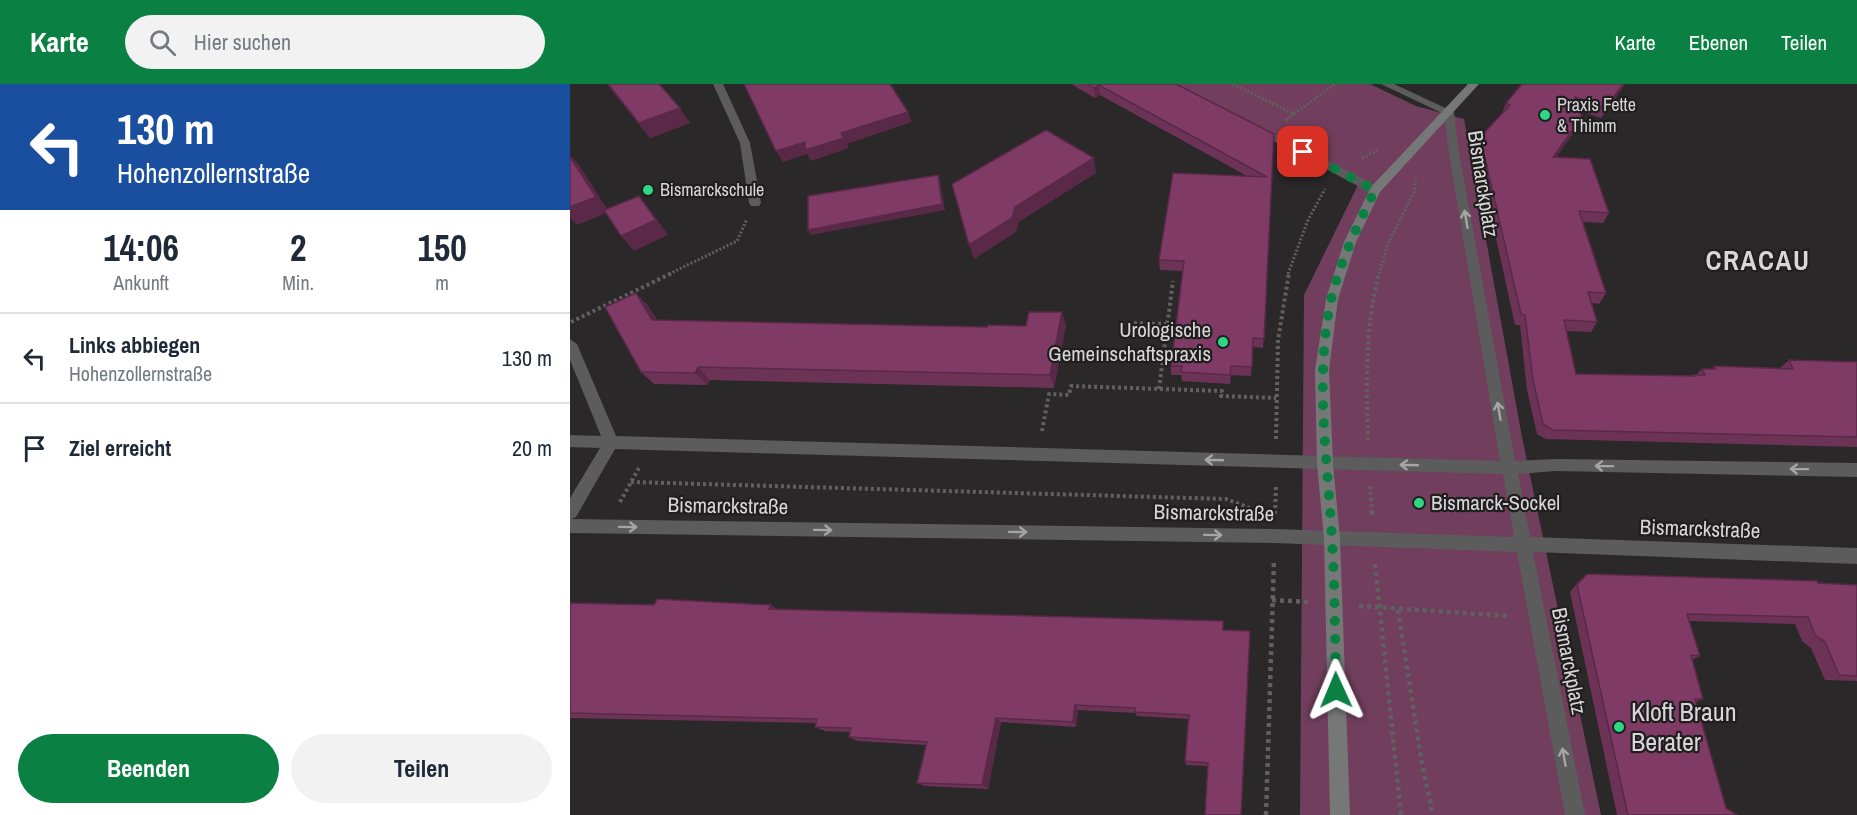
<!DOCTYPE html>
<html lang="de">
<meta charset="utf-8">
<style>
body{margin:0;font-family:"Archivo Narrow",sans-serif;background:#f2f2f3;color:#1f2937;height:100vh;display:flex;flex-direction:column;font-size:22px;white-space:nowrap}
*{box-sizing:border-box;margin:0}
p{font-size:20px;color:#747a83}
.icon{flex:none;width:33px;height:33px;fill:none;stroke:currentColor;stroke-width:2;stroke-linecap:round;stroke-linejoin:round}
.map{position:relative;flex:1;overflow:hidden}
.sheet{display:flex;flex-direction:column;background:#fff;width:570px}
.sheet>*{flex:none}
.top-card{background:#1a4fa0;color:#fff;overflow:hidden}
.pin{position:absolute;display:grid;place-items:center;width:51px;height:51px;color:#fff;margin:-26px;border-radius:12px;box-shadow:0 3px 9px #0006}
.me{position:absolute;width:66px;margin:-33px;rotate:359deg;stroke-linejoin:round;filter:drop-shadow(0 0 4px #0008)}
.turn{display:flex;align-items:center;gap:21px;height:126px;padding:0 18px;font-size:27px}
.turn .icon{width:78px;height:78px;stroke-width:2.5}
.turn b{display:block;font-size:42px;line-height:51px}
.eta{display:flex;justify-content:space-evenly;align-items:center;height:102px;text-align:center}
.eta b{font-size:36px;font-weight:700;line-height:42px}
.primary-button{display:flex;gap:12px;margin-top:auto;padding:12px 18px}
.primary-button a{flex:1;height:69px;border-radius:36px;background:#0b8043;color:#fff;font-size:24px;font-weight:700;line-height:69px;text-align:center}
.primary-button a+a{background:#f2f2f3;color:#1f2937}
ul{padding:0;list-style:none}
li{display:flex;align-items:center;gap:18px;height:90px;padding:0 18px;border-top:2px solid #e0e1e3}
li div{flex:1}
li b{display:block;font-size:22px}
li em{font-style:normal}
header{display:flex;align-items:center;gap:36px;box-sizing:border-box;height:84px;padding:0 30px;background:#0b8043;color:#fff}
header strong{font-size:28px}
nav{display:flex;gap:33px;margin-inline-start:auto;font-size:21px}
.search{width:420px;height:54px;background:#f2f2f3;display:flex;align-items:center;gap:15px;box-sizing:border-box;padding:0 21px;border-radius:33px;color:#747a83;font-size:22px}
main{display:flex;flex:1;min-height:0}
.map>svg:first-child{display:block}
.green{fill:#713f5d}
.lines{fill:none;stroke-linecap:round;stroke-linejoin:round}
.path-far2{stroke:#625f60;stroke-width:3;stroke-dasharray:2 2;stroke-linecap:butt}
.path-far1{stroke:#625f60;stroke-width:4;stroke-dasharray:3 3;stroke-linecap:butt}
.path{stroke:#625f60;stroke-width:4.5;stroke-dasharray:4 4;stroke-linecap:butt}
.street{fill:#5b5c5b;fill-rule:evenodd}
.secondary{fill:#767877;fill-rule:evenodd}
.wall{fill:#6d3357}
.shaded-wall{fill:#592947}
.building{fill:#7f3b65;stroke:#592947;stroke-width:1.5}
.oneway{stroke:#a6a5a5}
.route{stroke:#0b8043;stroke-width:10;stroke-dasharray:0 18}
.poi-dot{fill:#2ed883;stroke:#211e20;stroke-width:2}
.labels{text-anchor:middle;stroke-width:4.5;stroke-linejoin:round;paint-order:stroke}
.far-poi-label{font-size:18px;fill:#d8d6d7;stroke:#211e20;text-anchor:start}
.street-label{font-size:21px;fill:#d8d6d7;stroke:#211e20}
.poi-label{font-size:21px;fill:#d8d6d7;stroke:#211e20;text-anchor:end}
.near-poi-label{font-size:26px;fill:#d8d6d7;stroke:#211e20;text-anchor:start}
.district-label{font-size:27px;font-weight:bold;letter-spacing:1.5px;fill:#dad6d8;stroke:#211e20}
</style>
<header>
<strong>Karte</strong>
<div class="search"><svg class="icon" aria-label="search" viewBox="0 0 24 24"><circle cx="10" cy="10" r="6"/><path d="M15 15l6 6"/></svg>Hier suchen</div>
<nav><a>Karte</a><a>Ebenen</a><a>Teilen</a></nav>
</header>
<main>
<section class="sheet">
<div class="top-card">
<div class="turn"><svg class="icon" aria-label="left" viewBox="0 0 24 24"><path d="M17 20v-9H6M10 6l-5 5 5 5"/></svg><div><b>130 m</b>Hohenzollernstraße</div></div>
</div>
<div class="eta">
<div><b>14:06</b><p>Ankunft</p></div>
<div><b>2</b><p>Min.</p></div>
<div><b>150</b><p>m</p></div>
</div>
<ul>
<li><svg class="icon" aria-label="left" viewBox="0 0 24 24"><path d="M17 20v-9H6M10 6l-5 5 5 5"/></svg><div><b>Links abbiegen</b><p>Hohenzollernstraße</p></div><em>130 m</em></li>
<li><svg class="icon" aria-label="arrive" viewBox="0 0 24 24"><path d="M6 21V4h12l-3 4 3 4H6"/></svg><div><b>Ziel erreicht</b></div><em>20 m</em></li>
</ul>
<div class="primary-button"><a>Beenden</a><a>Teilen</a></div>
</section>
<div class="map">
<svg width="1287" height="731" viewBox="0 0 1287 731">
<rect width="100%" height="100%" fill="#2b2829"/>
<!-- green -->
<path class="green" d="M593,0H800L846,22L894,35L952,353L1031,731H730L734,211L788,101Z"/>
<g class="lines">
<!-- path-far2 -->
<g class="path-far2">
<path d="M663,0L724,30L716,36"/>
<path d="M724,30L765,0"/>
<path d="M792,74L810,65"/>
<path d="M99,190L167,157L177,135"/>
<path d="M718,190L738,136L755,105"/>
<path d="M809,190L818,160L844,108L846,96"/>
</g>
<!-- path-far1 -->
<g class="path-far1">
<path d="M1,238L102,189"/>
<path d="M558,239L596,240"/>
<path d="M589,305L603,197"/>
<path d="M472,347L479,310L499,311L501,302L652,307L651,312L706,314"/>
<path d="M706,355L708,256L719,189"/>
<path d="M798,356C796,300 795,243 809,189"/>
<path d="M61,398L656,415L685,426"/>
<path d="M800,402L802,430"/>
<path d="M50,418L70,382"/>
<path d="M705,430L706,401"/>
</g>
<!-- path -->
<g class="path">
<path d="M802,428V431"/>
<path d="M805,480L831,731"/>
<path d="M702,516L740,518"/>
<path d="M789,522L940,532"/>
<path d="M828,526L852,680L863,731"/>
<path d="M696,731L704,476"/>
</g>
<!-- street -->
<g class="street">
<path d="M143,0H153L180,59L191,119L189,122H181L179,119L170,59Z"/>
<path d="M811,0H824L884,28L889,69L945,377L986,375L1287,379V393L986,387L948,390L960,453L1287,464V480L963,468L1015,731H995L947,468L704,459L0,449V414L30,364L0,363V351L31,352L0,276V255L7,260L46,352L930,377L879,69L874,30ZM45,365L933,390L944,453L704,445L1,435L6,433Z"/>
<path d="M687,41L809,103L811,106L809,109H801L683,46V42Z"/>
</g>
<!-- secondary -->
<path class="secondary" d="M898,0H909L810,108L786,158L768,215L759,286L763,379L770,455L780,731H760L754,455L747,379L745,286L756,215L774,158L801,103Z"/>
</g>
<!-- wall -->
<g class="wall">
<path d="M37,0H89L120,39L80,54Z"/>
<path d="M501,0H606L704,50L693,264L683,263L681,292L661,291L660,300L612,297L611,291H601V282L613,187L590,186L589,176L677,92L530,11L525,14Z"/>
<path d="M1055,0L1031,34L1010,27L1007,44L986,73L1039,129L1033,139L1013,138L1036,209L1029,220L1022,219L1027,238L1021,248L997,247L1006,290L1121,292L1123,291H1126L1132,285H1142L1144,282L1210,284L1219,276L1287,278V363L976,355L967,350L957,306L950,241H945L907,67L911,57L932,29L936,19Z"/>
<path d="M66,209L78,222L87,236L417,243L496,241L484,304L140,296L137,301L84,300L71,288Z"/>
<path d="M1017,490L1287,501V597L1255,596L1241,564L1232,557L1225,540L1119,537L1130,572L1122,576L1133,615L1126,618L1156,724L1167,731H1047L1000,508L1009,497Z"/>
<path d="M0,519L84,521H201L207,525L653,537L638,682L616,681L615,677L618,635L567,632L565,629L508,626L506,643L431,638L418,705L355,702L347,699L356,661L288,657L279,653L280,648L255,647L245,643L246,639L0,634Z"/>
</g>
<!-- shaded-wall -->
<g class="shaded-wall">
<path d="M1053,0H1055L1031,34L1036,24Z"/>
<path d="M529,1L530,11L525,14L524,4Z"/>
<path d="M110,24L120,39L80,54L69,39Z"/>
<path d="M338,28L342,38L277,60L279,64L241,77L237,70L213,78L206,67L235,58L271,49Z"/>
<path d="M1012,33L1007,44L979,84L983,73Z"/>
<path d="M0,71L9,81L39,128L7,141L0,134Z"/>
<path d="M524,74L526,89L449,138L446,148L404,175L399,161L445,123Z"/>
<path d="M368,91L370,96L375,126L241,151L238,146Z"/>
<path d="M69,112L81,127L98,151L64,167L51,152Z"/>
<path d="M66,209L78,222L94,249L82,236Z"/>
<path d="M492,228L496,241L484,304L480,291Z"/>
<path d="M128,283L140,296L137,301L125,289Z"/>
<path d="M201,521L210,528L199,525Z"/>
<path d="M505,621L508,626L506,643L503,638Z"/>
<path d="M426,634L431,638L418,705L412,701Z"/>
</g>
<!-- building -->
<g class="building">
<path d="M38,0H89L110,24L69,39Z"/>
<path d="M174,0H320L338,28L271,49L274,54L235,66V58L206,67Z"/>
<path d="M517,0H606L704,50L694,255L683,254L682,283L661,282L660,291L611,288L612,282H601L614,177L589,176L603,89L697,93L529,1L524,4Z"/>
<path d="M952,0H1053L1036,24L1005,13L1012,33L983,73L1020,75L1039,129L1009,127L1036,209L1018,208L1027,238L994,236L1006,290L1124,292L1123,291H1135L1132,285H1145L1144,282L1223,285L1219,276L1287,278V353L983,346L973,340L963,296L955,231L951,230L911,57L915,48L940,21L936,19Z"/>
<path d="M476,46L524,74L445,123L442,134L399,161L382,100Z"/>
<path d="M0,73L26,113L0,123Z"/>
<path d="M368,91L372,120L238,146V112Z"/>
<path d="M69,112L86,136L51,152L34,126Z"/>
<path d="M66,209L82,236L417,243L418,241L456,242L459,228H492L480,291L128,283L125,289L71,288L35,223Z"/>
<path d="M1017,490L1247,497L1248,499L1287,501V592L1269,591L1255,558L1245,551L1238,533L1117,530L1130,572L1121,571L1133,615H1125L1156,724L1167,731H1058L1007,501Z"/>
<path d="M87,515L201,521L199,525L653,537V546L680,547L671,731H635L638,679L615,677L619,631L565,628V624L505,621L503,638L426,634L412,701L347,699L357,658L279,653L281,644L245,643L247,635L0,629V519L84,521Z"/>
</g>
<!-- one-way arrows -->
<defs><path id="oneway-shaft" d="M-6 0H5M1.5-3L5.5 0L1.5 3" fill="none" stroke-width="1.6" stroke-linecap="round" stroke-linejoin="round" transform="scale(1.5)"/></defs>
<g class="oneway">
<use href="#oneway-shaft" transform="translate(896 135) rotate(-100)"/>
<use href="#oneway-shaft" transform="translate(929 327) rotate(-100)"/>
<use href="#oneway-shaft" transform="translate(644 376) rotate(-178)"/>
<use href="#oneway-shaft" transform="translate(839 381) rotate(-178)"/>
<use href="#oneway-shaft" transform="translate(1034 382) rotate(-179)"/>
<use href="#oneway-shaft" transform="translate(1229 385) rotate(-179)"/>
<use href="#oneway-shaft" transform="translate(58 443) rotate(1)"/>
<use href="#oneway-shaft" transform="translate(253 446) rotate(1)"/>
<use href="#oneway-shaft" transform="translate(448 448) rotate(1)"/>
<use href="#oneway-shaft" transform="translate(643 451) rotate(1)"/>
<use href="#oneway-shaft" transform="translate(994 673) rotate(-100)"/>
</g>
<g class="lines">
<!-- route -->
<path class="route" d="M733,68L805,106C788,141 770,177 761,216C744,296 758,376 762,456C765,506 765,556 766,606"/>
</g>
<!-- markers -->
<g class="poi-dot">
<circle cx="975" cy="31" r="6"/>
<circle cx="78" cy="106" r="6"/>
<circle cx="653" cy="258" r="6"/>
<circle cx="849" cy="419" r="6"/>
<circle cx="1049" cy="643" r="6"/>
</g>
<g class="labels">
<!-- far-poi labels -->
<g class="far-poi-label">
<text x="987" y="27">Praxis Fette<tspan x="987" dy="21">&amp; Thimm</tspan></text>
<text x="90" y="112">Bismarckschule</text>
</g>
<!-- street labels -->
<g class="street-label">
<text transform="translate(913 100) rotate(81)" y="7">Bismarckplatz</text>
<text transform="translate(158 422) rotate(1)" y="7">Bismarckstraße</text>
<text transform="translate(644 429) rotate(1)" y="7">Bismarckstraße</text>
<text transform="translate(1130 445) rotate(2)" y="7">Bismarckstraße</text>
<text transform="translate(999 577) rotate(79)" y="7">Bismarckplatz</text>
</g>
<!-- poi labels -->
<g class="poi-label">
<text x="641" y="253">Urologische<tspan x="641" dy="24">Gemeinschaftspraxis</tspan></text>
<text x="861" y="426" text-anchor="start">Bismarck-Sockel</text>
</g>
<!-- near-poi labels -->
<g class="near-poi-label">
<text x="1061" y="637">Kloft Braun<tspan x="1061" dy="30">Berater</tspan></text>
</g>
<!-- district labels -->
<g class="district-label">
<text x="1188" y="186">CRACAU</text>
</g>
</g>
</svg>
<div class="pin" style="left:733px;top:68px;background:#d93025"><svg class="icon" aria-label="arrive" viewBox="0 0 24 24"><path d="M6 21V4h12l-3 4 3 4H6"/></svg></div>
<svg class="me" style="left:766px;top:606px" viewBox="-20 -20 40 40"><path d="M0-17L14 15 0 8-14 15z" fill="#0b8043" stroke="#fff" stroke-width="4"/></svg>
</div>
</main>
